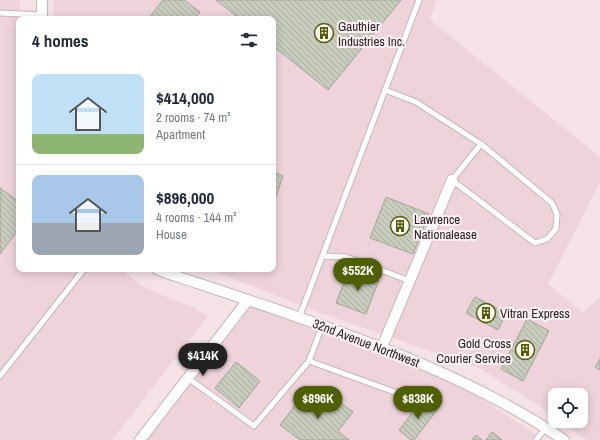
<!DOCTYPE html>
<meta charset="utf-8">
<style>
body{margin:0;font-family:"Archivo Narrow",sans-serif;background:#f2f2f3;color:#1f2937;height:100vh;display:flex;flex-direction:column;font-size:15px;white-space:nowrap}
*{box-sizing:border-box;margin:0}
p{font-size:13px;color:#747a83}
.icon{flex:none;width:22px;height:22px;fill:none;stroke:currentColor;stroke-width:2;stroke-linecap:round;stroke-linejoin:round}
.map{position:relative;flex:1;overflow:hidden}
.details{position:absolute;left:16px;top:16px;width:260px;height:256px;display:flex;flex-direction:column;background:#fff;border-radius:8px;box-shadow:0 2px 10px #0003}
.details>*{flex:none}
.fabs{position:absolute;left:548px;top:388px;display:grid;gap:8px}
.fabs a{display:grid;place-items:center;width:40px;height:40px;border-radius:8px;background:#fff;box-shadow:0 2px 10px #0003;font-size:20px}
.price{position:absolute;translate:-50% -34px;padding:0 9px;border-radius:14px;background:#4f6004;color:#fff;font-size:13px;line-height:26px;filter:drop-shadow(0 1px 2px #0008)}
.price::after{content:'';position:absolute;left:50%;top:24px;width:12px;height:9px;margin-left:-6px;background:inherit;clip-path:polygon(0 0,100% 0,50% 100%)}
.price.on{background:#222;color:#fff}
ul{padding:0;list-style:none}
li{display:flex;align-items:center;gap:12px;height:100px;padding:0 16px}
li+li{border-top:1px solid #e0e1e3}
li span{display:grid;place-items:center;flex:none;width:112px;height:80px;border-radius:8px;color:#555}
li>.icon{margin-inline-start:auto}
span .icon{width:48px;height:48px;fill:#fffc;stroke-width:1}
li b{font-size:17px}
h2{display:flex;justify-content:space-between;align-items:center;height:48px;padding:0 16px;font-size:17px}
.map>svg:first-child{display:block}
</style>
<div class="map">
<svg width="600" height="440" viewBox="0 0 600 440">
<defs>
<pattern id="building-back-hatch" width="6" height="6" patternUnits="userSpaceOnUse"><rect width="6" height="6" fill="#c7ccbd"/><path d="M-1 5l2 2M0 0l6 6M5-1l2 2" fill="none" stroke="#abafa2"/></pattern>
</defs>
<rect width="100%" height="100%" fill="#f5e2e7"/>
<g fill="#eed3da">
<path d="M0,0H20L18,87L19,96V269H121L140,285L171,299L193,307L208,316L112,440H0Z"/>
<path d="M54,0H436L430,20L600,157V182L548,284L583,313L600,297V440H586L560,421H581V395H555V417L543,408L479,368L321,313L208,269H273V19H54Z"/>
<path d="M251,307L410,364L469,391L531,431L543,440H147Z"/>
</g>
<g fill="url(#building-back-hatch)" stroke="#a1a697">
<path d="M163,0H184L200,12L194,19H148Z"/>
<path d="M216,0H401L328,90L273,46V19H240Z"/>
<path d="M273,172L283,176L273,205Z"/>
<path d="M0,188L19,202V229L0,254Z"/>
<path d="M386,197L429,214L413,254L370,238Z"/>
<path d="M349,269L379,280L366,314L336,303Z"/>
<path d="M475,297L506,313L498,330L466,313Z"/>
<path d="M527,319L549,331L523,381L501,369Z"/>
<path d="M600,359V370L595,367Z"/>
<path d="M236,362L260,381L239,408L215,388Z"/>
<path d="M325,391L353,412L338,431L349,440H300L280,425L299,400L311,410Z"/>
<path d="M423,399L437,410L414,440H411L399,430Z"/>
<path d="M492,432L502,440H486Z"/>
<path d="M476,435L482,440H472Z"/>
</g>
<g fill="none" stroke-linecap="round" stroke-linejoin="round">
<g stroke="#c8b6bb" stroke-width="7">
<g id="service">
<path d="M0,13L42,15"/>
<path d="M385,90L416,102L481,144"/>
<path d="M481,144L552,203L557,214L556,229L547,239L535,243L452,180Z"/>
<path d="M322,256L346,257L410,281"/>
<path d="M299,318L419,0"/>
<path d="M322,326L309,361L400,394"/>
<path d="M0,376L84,269"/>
<path d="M188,378L254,426L309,361"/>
<path d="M536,440L546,428"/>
</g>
</g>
<g stroke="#c8b6bb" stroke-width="12">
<g id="minor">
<path d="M42,19V0"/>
<path d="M157,269C170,275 183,278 197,283C222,291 247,300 272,308C373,343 475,379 564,440"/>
<path d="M382,347L452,180"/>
<path d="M140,440L248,300"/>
</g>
</g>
<use href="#service" stroke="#fff" stroke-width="5"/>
<use href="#minor" stroke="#fff" stroke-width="10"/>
</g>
<defs>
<g id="building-ring" transform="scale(1)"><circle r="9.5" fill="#fdf2f4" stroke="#4f6004" stroke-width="1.5"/><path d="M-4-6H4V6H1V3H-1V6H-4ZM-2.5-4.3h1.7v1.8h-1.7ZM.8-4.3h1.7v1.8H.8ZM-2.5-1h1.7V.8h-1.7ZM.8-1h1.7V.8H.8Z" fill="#4f6004"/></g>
</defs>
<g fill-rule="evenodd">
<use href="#building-ring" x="324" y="33"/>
<use href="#building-ring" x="400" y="226"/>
<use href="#building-ring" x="486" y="313"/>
<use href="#building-ring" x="525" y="350"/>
</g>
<g text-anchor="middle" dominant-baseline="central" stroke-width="4" stroke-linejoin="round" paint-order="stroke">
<g font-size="13" fill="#272122" stroke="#fdf2f4" text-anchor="start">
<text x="338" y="26">Gauthier<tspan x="338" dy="15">Industries Inc.</tspan></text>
<text x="414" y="219">Lawrence<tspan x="414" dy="15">Nationalease</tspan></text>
<text x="500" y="313">Vitran Express</text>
<text x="511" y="343" text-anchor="end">Gold Cross<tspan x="511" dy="15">Courier Service</tspan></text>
</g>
<g font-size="13" fill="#272122" stroke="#fdf2f4">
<text transform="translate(366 343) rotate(21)">32nd Avenue Northwest</text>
</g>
</g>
</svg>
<div class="fabs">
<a><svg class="icon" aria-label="locate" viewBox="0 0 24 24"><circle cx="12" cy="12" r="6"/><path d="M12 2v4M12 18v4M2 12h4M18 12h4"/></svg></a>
</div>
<b class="price" style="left:358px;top:292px">$552K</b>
<b class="price on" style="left:203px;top:377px">$414K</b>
<b class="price" style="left:318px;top:420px">$896K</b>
<b class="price" style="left:418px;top:420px">$838K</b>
<section class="details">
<h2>4 homes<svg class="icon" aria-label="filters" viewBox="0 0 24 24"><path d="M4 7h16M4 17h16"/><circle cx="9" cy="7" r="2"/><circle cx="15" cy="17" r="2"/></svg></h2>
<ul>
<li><span style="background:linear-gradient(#bfe0f5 75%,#8fb573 0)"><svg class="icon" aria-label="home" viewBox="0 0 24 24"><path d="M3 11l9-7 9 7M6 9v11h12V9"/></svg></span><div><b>$414,000</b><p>2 rooms · 74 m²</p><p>Apartment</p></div></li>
<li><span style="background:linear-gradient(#a9c7e8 60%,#9aa5b1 0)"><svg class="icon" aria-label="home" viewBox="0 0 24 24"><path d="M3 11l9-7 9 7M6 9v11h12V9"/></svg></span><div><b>$896,000</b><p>4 rooms · 144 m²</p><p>House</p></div></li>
</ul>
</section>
</div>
